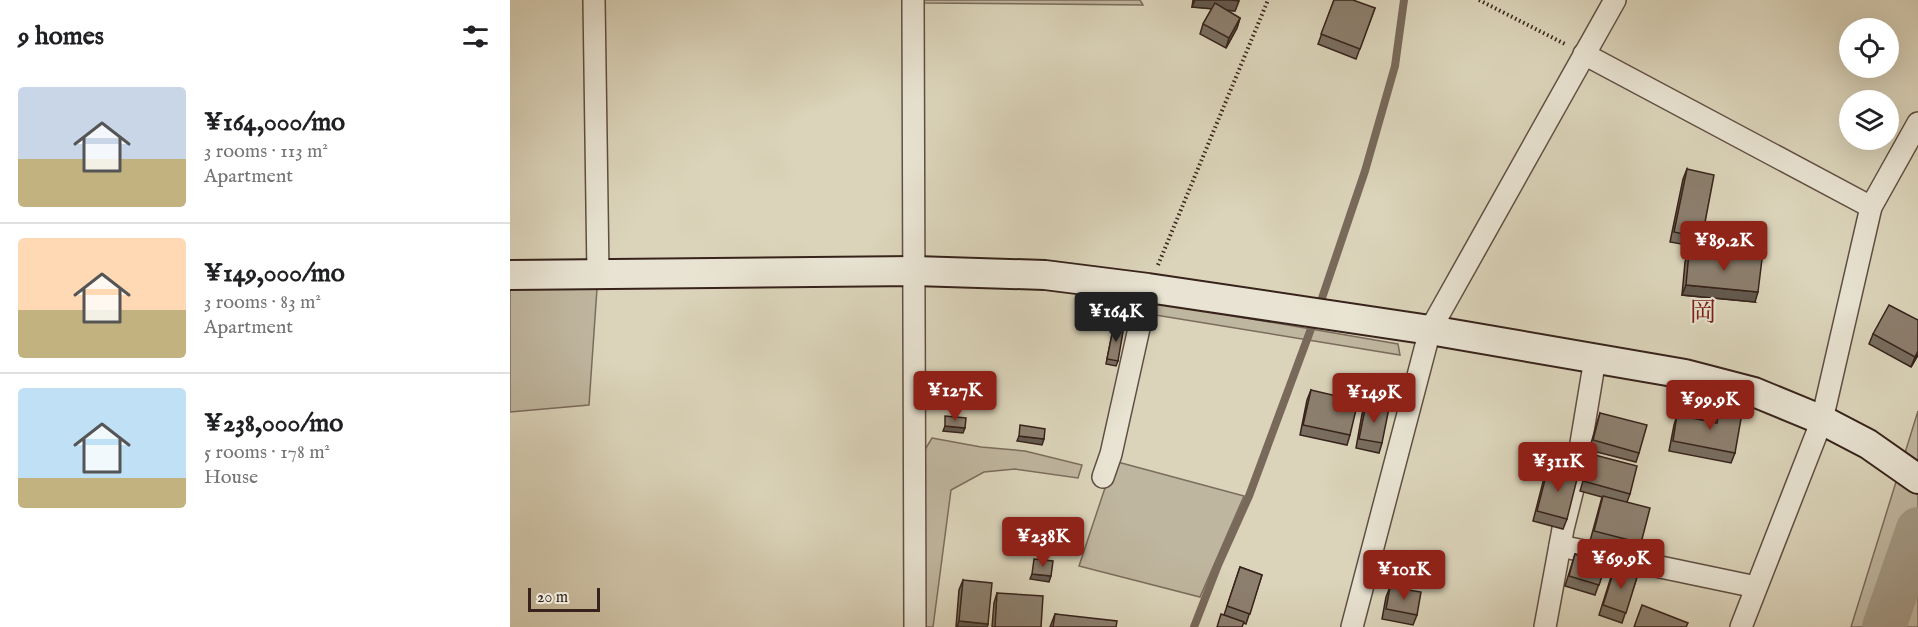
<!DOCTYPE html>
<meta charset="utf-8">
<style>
body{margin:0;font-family:"IM FELL English","Noto Serif JP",serif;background:#f2f2f2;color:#202124;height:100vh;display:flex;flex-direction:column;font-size:22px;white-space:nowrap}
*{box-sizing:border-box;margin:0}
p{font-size:20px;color:#757577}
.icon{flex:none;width:33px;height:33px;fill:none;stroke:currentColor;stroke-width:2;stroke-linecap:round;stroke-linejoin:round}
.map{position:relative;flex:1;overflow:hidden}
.panel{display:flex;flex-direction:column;background:#fff;width:510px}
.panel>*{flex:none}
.controls{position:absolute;left:1329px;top:18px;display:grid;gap:12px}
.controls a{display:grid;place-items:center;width:60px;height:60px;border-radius:50%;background:#fff;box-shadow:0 6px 24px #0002;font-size:30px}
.scale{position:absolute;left:18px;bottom:15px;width:72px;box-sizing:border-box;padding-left:6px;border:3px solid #37231b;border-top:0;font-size:16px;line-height:21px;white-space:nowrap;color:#37231b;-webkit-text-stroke:4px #e8e3d2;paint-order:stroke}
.price{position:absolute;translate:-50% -51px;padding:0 14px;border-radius:6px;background:#8f2418;color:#fff;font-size:20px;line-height:39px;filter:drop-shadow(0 2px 3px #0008)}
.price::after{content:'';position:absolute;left:50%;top:36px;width:18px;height:14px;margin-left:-9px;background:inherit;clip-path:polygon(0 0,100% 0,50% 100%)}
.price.on{background:#222;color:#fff}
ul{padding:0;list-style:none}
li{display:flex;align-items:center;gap:18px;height:150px;padding:0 18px}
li+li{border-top:2px solid #e0e0e0}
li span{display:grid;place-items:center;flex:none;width:168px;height:120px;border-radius:6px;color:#555}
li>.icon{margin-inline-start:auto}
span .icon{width:72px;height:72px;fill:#fffc;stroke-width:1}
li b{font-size:26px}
h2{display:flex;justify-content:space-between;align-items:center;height:72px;padding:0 18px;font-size:26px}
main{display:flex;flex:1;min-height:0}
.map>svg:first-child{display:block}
</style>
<main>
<section class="panel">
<h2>9 homes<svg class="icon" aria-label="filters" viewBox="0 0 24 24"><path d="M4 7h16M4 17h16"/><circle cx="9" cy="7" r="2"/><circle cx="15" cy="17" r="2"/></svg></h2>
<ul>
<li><span style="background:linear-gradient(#c9d6e8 60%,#c2b280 0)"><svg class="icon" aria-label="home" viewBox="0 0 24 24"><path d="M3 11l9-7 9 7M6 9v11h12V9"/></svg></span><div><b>¥164,000/mo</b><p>3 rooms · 113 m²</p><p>Apartment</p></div></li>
<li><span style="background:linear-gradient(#ffd9b3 60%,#c2b280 0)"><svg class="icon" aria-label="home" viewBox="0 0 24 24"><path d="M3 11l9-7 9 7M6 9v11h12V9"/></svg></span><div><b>¥149,000/mo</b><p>3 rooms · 83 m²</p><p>Apartment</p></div></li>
<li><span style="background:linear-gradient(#bfe0f5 75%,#c2b280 0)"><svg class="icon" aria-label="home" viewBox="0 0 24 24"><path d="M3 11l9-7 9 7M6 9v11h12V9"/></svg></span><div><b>¥238,000/mo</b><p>5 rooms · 178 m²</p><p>House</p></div></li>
</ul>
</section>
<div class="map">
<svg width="1408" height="627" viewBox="0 0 1408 627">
<rect width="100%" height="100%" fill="#dbd4ba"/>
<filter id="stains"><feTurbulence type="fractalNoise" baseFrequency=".00333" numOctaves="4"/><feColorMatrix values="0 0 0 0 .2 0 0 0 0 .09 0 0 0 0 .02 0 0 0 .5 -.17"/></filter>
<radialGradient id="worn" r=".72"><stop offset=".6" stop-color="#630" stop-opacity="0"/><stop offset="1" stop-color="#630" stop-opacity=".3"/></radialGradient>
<g fill="#bfb69f" stroke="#7b6c5d" stroke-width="1.5">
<path d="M413,0H630L633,5L414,3Z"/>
<path d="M88,274L79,405L0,412V283Z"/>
<path d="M643,302L888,344L890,355L633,313Z"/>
<path d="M1408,411V627H1341Z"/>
<path d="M422,438L471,447L515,451L572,465L568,478L505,469L474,472L441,490L423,627H405L414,451Z"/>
<path d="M604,461L734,496L690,597L569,566Z"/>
</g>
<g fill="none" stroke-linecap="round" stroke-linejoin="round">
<g stroke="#78695a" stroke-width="8">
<path d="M809,307L855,171L885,66L894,0"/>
<path d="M684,627L708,565L739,496L805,318"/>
</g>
<path stroke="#a39884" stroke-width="44" d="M1374,627L1408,529"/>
<g stroke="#604f43" stroke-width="24">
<g id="street">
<path d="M84,0L88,274"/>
<path d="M403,0L405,627"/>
<path d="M1074,54L1361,207"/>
<path d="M593,477L601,454L638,288"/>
<path d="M1050,546L1246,587"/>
<path d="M842,627L920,330L1105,0"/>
<path d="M1035,627L1053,529L1064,485L1085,359"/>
<path d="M1231,627L1312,420L1361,207L1408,123"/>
</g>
</g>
<g stroke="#37231b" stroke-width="32">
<path id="secondary" d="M0,275L405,271L535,275L638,288L920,330L1175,374L1244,392L1312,420L1358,444L1408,479"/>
</g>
<g stroke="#37231b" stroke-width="4" stroke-dasharray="1.5 3" stroke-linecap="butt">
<path d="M969,0L1055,44"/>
<path d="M648,265L758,0"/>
</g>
<use href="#street" stroke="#e8e3d2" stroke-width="21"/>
<use href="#secondary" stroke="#e8e3d2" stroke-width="28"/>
</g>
<g fill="#786d5f" stroke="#37231b" stroke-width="1.5">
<path d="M683,0H729L725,11L716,10L730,18L727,28L716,48L690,34L693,24L702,8L682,7Z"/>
<path d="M824,0L865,8L846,59L808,44Z"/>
<path d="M1177,169L1192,238L1188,247L1160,242L1173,179Z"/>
<path d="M1179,252L1245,302L1172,295L1175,262Z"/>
<path d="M1408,320V355L1401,367L1359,344L1363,334Z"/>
<path d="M604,324L608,361L606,366L596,364Z"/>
<path d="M801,390L840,435L837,445L790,435L797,400Z"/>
<path d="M856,404L872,443L869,453L846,448L852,414Z"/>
<path d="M1209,409L1225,453L1221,463L1159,451L1164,425L1167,415L1205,422Z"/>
<path d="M1090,413L1129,453L1126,462L1079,450Z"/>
<path d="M1081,454L1120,494L1117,502L1131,543L1127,553L1080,541L1092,497L1070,491Z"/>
<path d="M1038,468L1057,519L1053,529L1023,521L1034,478Z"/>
<path d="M1065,554L1096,564L1085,595L1055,586Z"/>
<path d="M730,567L752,575L736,624L714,615Z"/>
<path d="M1128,574L1112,623L1089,615L1101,577Z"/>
<path d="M453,580L478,624L477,627H446L449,590Z"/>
<path d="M880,587L907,615L903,625L872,619L876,597Z"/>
<path d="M487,593L531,627H482L484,603Z"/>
<path d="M545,614L606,627H540Z"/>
</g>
<g fill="#62594d" stroke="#37231b" stroke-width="1.5">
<path d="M685,0H721L729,1L725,11L682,7Z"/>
<path d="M730,18L727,28L716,48L719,38Z"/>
<path d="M1176,285L1248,292L1245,302L1172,295Z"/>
<path d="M1408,351V355L1401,367L1405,357Z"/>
<path d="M435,426L455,428L453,433L433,431Z"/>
<path d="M509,436L534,439L532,445L507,441Z"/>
<path d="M522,574L541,576L539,582L520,579Z"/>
<path d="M449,621L478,624L477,627H447Z"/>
</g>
<g fill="#8c7f6e" stroke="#37231b" stroke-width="1.5">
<path d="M824,0H843L865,8L850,49L811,34Z"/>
<path d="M705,3L730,18L719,38L693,24Z"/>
<path d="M1177,169L1204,175L1192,238L1164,232Z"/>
<path d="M1179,252L1252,259L1248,292L1176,285Z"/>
<path d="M1379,305L1408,320V351L1405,357L1363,334Z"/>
<path d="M604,324L614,326L608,361L597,359Z"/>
<path d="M801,390L848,401L840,435L793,425Z"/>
<path d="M856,404L879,408L872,443L849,439Z"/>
<path d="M1209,409L1232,413L1225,453L1163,441L1167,415L1207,423Z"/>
<path d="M1090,413L1137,425L1129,453L1083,440Z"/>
<path d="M435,416L456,418L455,428L435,426Z"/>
<path d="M510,425L535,429L534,439L509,436Z"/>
<path d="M1081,454L1127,466L1120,494L1073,481Z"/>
<path d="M1038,468L1068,475L1057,519L1027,511Z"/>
<path d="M1093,496L1140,508L1131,543L1084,531Z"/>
<path d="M1065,554L1096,564L1089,585L1059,576Z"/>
<path d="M524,559L543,561L541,576L522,574Z"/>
<path d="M730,567L752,575L740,614L717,606Z"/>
<path d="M1105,567L1128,574L1116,613L1093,605Z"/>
<path d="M453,580L482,583L478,624L449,621Z"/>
<path d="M880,587L911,592L907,615L876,609Z"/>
<path d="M487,593L533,596L531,627H485Z"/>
<path d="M1132,605L1178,623L1176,627H1124Z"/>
<path d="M545,614L607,621L606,627H543Z"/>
<path d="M711,614L734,622L732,627H707Z"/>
</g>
<g text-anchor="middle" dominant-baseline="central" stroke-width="4.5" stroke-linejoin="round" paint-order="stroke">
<g font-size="27" fill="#7a1f14" stroke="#e8e3d2">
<text x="1193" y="314">岡</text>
</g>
</g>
<rect width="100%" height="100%" filter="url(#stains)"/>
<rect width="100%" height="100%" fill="url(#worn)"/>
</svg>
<div class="controls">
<a><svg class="icon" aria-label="locate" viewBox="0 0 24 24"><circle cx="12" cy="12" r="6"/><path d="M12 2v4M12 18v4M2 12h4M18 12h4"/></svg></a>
<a><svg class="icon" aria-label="layers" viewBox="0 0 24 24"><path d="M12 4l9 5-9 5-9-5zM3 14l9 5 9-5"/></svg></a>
</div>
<div class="scale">20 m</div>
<b class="price" style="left:1214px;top:272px">¥89.2K</b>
<b class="price on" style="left:606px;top:343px">¥164K</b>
<b class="price" style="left:445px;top:422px">¥127K</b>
<b class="price" style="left:864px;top:424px">¥149K</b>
<b class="price" style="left:1200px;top:431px">¥99.9K</b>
<b class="price" style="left:1048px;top:493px">¥311K</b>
<b class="price" style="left:533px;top:568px">¥238K</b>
<b class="price" style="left:1111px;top:590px">¥69.9K</b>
<b class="price" style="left:894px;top:601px">¥101K</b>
</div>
</main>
